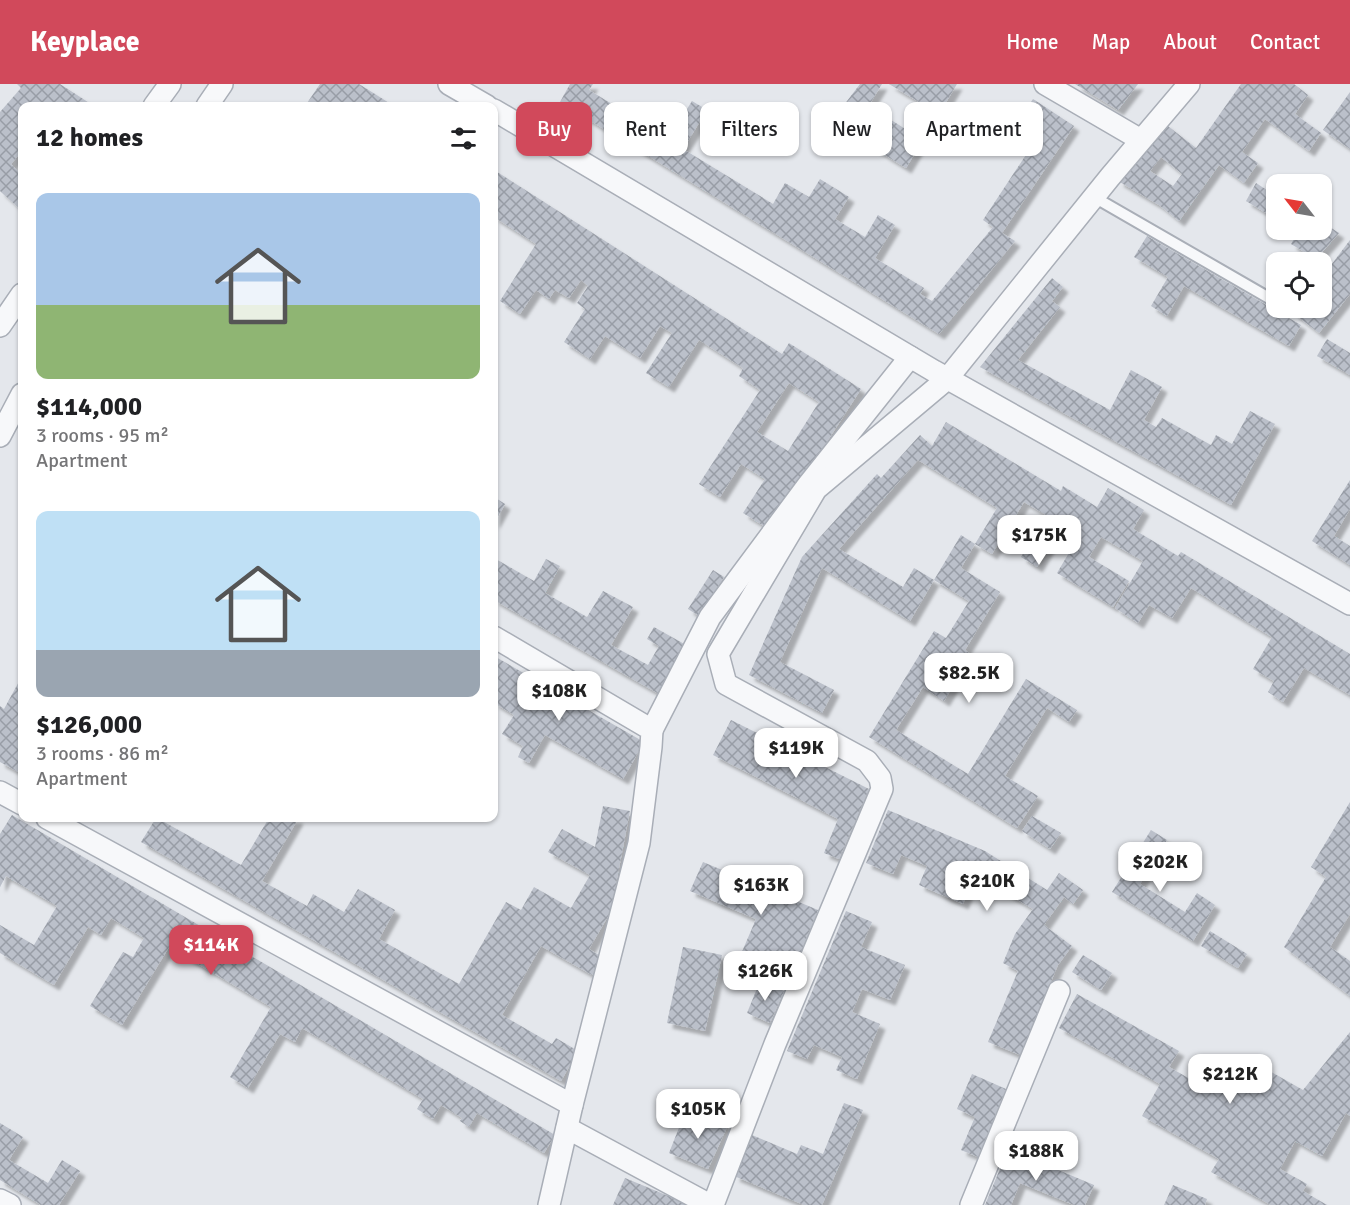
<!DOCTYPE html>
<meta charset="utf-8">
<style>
body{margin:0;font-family:Signika,sans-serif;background:#f2f2f2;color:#202124;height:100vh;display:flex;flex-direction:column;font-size:22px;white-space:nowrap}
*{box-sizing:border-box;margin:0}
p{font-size:20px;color:#757577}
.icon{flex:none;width:33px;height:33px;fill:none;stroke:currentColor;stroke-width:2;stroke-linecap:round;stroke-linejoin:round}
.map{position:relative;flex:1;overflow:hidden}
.side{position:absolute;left:18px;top:18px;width:480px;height:720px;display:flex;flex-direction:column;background:#fff;border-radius:12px;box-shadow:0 2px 4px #0004}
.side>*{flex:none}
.banner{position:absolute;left:516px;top:18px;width:570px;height:54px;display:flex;gap:12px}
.needle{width:39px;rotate:301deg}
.buttons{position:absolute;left:1266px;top:90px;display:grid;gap:12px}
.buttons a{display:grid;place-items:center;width:66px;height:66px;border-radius:12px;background:#fff;box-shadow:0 2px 4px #0004;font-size:30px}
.price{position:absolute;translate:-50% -51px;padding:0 14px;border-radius:12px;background:#fff;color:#222;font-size:20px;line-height:39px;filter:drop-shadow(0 2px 3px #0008)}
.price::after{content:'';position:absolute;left:50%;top:36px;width:18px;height:14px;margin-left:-9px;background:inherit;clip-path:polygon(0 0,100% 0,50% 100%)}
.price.current{background:#d1495b;color:#fff}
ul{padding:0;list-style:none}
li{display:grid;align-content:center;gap:12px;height:318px;padding:0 18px}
li span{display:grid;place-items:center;height:186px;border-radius:12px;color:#555}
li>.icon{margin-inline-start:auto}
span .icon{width:108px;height:108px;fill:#fffc;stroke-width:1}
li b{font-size:26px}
h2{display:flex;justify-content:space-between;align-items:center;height:72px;padding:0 18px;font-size:26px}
.chip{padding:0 21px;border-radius:12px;background:#fff;box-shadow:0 2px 4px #0004;font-size:21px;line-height:54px}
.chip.current{background:#d1495b;color:#fff}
header{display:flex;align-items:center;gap:36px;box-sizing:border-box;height:84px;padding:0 30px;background:#d1495b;color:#fff}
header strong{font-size:28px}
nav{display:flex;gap:33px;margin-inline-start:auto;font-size:21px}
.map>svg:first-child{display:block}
</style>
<header>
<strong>Keyplace</strong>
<nav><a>Home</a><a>Map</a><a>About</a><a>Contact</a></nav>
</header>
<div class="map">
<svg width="1350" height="1121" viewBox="0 0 1350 1121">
<defs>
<pattern id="building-cross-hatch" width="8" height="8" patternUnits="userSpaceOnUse" patternTransform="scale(1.5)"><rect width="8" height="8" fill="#bbc0ca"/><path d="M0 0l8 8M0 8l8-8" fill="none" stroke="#989da6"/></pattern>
<filter id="shadow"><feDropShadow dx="5.5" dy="5.5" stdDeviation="1.5" flood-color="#0004"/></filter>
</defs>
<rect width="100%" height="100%" fill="#e4e7ec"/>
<g fill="url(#building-cross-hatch)" fill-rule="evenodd" filter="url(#shadow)">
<path d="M17,0H60L94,22H22V67L11,80L22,91V127L0,107V28L21,4Z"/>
<path d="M320,0H359L394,22H305Z"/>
<path d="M570,0H593L589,6L633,33L620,55L560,18Z"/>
<path d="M860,0H882L863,31L877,40L883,31L923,56L906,84L831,38Z"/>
<path d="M889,0H957L939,30Z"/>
<path d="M1075,0H1138L1118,26Z"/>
<path d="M1241,0H1294L1308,11L1295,30L1321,49L1309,67L1265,35L1242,68L1258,79L1244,99L1219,81L1179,137L1159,121L1118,97L1164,39L1196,64ZM1161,73L1182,90L1173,102L1150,87Z"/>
<path d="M1350,8V65L1323,46Z"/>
<path d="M1033,15L1074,42L1002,149L1015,157L939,250L632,62L649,35L672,49L692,17L707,26L683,65L773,120L785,99L809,113L820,95L849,113L835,135L865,153L878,131L895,141L875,174L924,204L920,210L932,217L993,143L983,136L1039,51L1032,47L1037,40L1022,31Z"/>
<path d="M494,86L782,270L789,259L861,305L770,446L743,429L765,395L741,380L720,413L699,400L760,306L739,292L743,284L699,256L669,303L646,289L672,249L660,242L640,274L605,252L590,275L564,258L585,225L577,219L588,202L581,196L569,214L555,206L549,215L536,206L520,230L500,217L536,160L494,133ZM789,299L819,318L788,367L757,348Z"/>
<path d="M1256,99L1276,112V135L1246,117Z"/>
<path d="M1322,138L1339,149L1316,175L1291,160L1298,148L1294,146H1322Z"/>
<path d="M1147,152L1301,241L1289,262L1184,202L1167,232L1151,222L1168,193L1134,173Z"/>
<path d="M1350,156V210L1319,249L1293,229L1297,224H1322V193Z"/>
<path d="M1052,194L1063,203L1052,217L1060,223L1018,276L1110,326L1131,286L1162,303L1144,336L1156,343L1162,334L1211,361L1216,351L1232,360L1250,327L1275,340L1231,421L980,283Z"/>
<path d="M1327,255L1350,269V291L1317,272Z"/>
<path d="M946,338L1061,407L1063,402L1097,423L1108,404L1144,426L1133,445L1178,472L1181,468L1350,570V611L1304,584L1283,618L1268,608L1274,597L1253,585L1272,553L1191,504L1172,534L1149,521L1138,539L1115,524L1143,477L1101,453L1089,473L1129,497L1113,523L1057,489L1073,462L1056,452L1037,483L1021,473L1046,431L1024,418L992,470L975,460L997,424L918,376L839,465L903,503L914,484L934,496L910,537L822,484L780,578L834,606L822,629L749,591L802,473L877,390L881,394L920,351L932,362Z"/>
<path d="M1350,396V425L1334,452L1350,462V481L1312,457Z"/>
<path d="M494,413L505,420L494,440Z"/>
<path d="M961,451L975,460L961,484L1000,508L965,566L972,571L944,617L923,603L896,646L968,690L1026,595L1077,626L1069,638L1047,624L1005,692L1038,712L1017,744L869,653L934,547L946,554L969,517L934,496Z"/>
<path d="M494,474L534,497L546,475L560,482L545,509L587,533L603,507L633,523L611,561L648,581L659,562L647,555L654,543L686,561L659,610L494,516Z"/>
<path d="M713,486L724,493L699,532L688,525Z"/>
<path d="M494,572L644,658L623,695L545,651L529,679L518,673L523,662L502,650L514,631L494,619Z"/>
<path d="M22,592V653L18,661L22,664V690L0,678V622L4,625Z"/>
<path d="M731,636L869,705L839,775L824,769L838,735L713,671Z"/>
<path d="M1350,718V830L1330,863L1350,877V912L1284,863L1326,793L1311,783Z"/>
<path d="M603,722L630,727L615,805L621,810L589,865L602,873L592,891L541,862L502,931L552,960L556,954L578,967L561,997L141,758L156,734H157L241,781L269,734H296L298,735L262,797L307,822L313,810L344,828L358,805L395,826L379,855L459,900L506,818L521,826L534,803L571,824L590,791L548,768L562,745L595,763Z"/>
<path d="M888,726L985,767L1047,806L1059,789L1083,806L1073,820L1064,813L1044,841L1072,862L1058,881L1020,971L988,958L1018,887L1003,879L1015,850L1033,825L975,791L963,820L919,801L927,782L901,771L893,790L866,779Z"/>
<path d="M12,731L555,1051L544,1069L477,1029L469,1043L460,1037L462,1034L441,1021L433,1035L417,1025L423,1015L302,944L295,958L280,950L248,1004L230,993L271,923L169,863L122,941L90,922L123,868L133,873L144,854L111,834L101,851L88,843L54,901L0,869V841L34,861L57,822L6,792L0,803V750Z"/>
<path d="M1032,732L1061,749L1050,765L1022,747Z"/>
<path d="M1151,746L1167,756L1140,800L1185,828L1197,809L1215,821L1193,857L1112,808Z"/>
<path d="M703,778L818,826L791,891L741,870L756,835L690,807Z"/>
<path d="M846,827L872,838L861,863L905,881L890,916L862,905L852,928L880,940L857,995L836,986L842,973L814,961L807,975L787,967Z"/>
<path d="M1210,847L1247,870L1238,884L1201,862Z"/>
<path d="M683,863L722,871L705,947L667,939Z"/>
<path d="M1083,871L1112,889L1101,906L1072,888Z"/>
<path d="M760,897L784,907L770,939L747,929Z"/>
<path d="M1077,910L1179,967L1169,983L1213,1008L1224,988L1233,994L1245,973L1303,1006L1350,948V1032L1346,1029L1322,1072L1295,1057L1280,1085L1307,1100L1303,1107L1327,1121H1271L1211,1088L1219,1075L1142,1032L1160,1000L1059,944Z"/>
<path d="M972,990L1006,1005L978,1073L961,1066L975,1033L957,1025Z"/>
<path d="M844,1019L863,1026L822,1121H804L734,1092L752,1051L797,1070L801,1061L823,1070Z"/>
<path d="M684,1031L702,1038L704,1031L728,1041L708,1085L669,1069Z"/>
<path d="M0,1039L23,1053L9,1076L48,1099L62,1076L80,1087L59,1121H41L0,1096Z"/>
<path d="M1008,1065L1094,1101L1085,1121H1074L1020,1099L1011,1121H985Z"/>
<path d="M625,1094L690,1121H613Z"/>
<path d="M1173,1101L1207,1115L1205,1121H1164Z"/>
</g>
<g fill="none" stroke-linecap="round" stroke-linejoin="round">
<g stroke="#a9aeb7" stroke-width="14">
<path id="service" d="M1094,113L1276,218"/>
</g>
<g stroke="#a9aeb7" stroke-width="24">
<g id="minor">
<path d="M449,0L487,22"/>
<path d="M1045,0L1141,56"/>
<path d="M154,22L170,0"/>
<path d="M207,22L222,0"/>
<path d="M494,26L934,287L1350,520"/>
<path d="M0,242L22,210"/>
<path d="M0,352L22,310"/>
<path d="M494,553L652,646L651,663L639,759L572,1021L549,1121"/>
<path d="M652,646L710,533L808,401L910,273"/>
<path d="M0,708L22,720"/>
<path d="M47,734L572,1021"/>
<path d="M567,1044L710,1121"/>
<path d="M0,1116L10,1121"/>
<path d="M713,1121L775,960L882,705L880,694L867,677L726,600L718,570L816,405L947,295L1110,93L1189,0"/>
<path d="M971,1121L1059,907"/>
</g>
</g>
<use href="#service" stroke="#f7f8fa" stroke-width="10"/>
<use href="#minor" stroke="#f7f8fa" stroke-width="21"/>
</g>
</svg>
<div class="buttons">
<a><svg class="needle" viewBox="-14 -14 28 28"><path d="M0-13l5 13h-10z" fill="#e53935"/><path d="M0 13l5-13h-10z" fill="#757577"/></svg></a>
<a><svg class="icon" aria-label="locate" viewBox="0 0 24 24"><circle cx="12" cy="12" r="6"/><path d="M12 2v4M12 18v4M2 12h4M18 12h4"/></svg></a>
</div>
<b class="price" style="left:1039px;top:482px">$175K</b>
<b class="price" style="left:969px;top:620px">$82.5K</b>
<b class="price" style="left:559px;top:638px">$108K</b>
<b class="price" style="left:796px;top:695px">$119K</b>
<b class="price" style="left:1160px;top:809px">$202K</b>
<b class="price" style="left:987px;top:828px">$210K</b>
<b class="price" style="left:761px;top:832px">$163K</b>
<b class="price current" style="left:211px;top:892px">$114K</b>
<b class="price" style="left:765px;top:918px">$126K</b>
<b class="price" style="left:1230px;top:1021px">$212K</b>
<b class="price" style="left:698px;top:1056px">$105K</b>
<b class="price" style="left:1036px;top:1098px">$188K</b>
<div class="banner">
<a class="chip current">Buy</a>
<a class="chip">Rent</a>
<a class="chip">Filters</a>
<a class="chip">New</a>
<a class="chip">Apartment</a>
</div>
<section class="side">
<h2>12 homes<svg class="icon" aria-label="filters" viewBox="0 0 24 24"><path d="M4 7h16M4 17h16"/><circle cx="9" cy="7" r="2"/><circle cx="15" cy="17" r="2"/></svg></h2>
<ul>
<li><span style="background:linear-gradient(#a9c7e8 60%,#8fb573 0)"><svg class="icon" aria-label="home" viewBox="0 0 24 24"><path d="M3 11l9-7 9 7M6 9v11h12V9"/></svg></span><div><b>$114,000</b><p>3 rooms · 95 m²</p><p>Apartment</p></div></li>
<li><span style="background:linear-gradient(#bfe0f5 75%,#9aa5b1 0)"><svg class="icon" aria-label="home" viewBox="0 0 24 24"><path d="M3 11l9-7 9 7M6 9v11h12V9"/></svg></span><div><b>$126,000</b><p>3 rooms · 86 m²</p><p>Apartment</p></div></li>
</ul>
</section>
</div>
